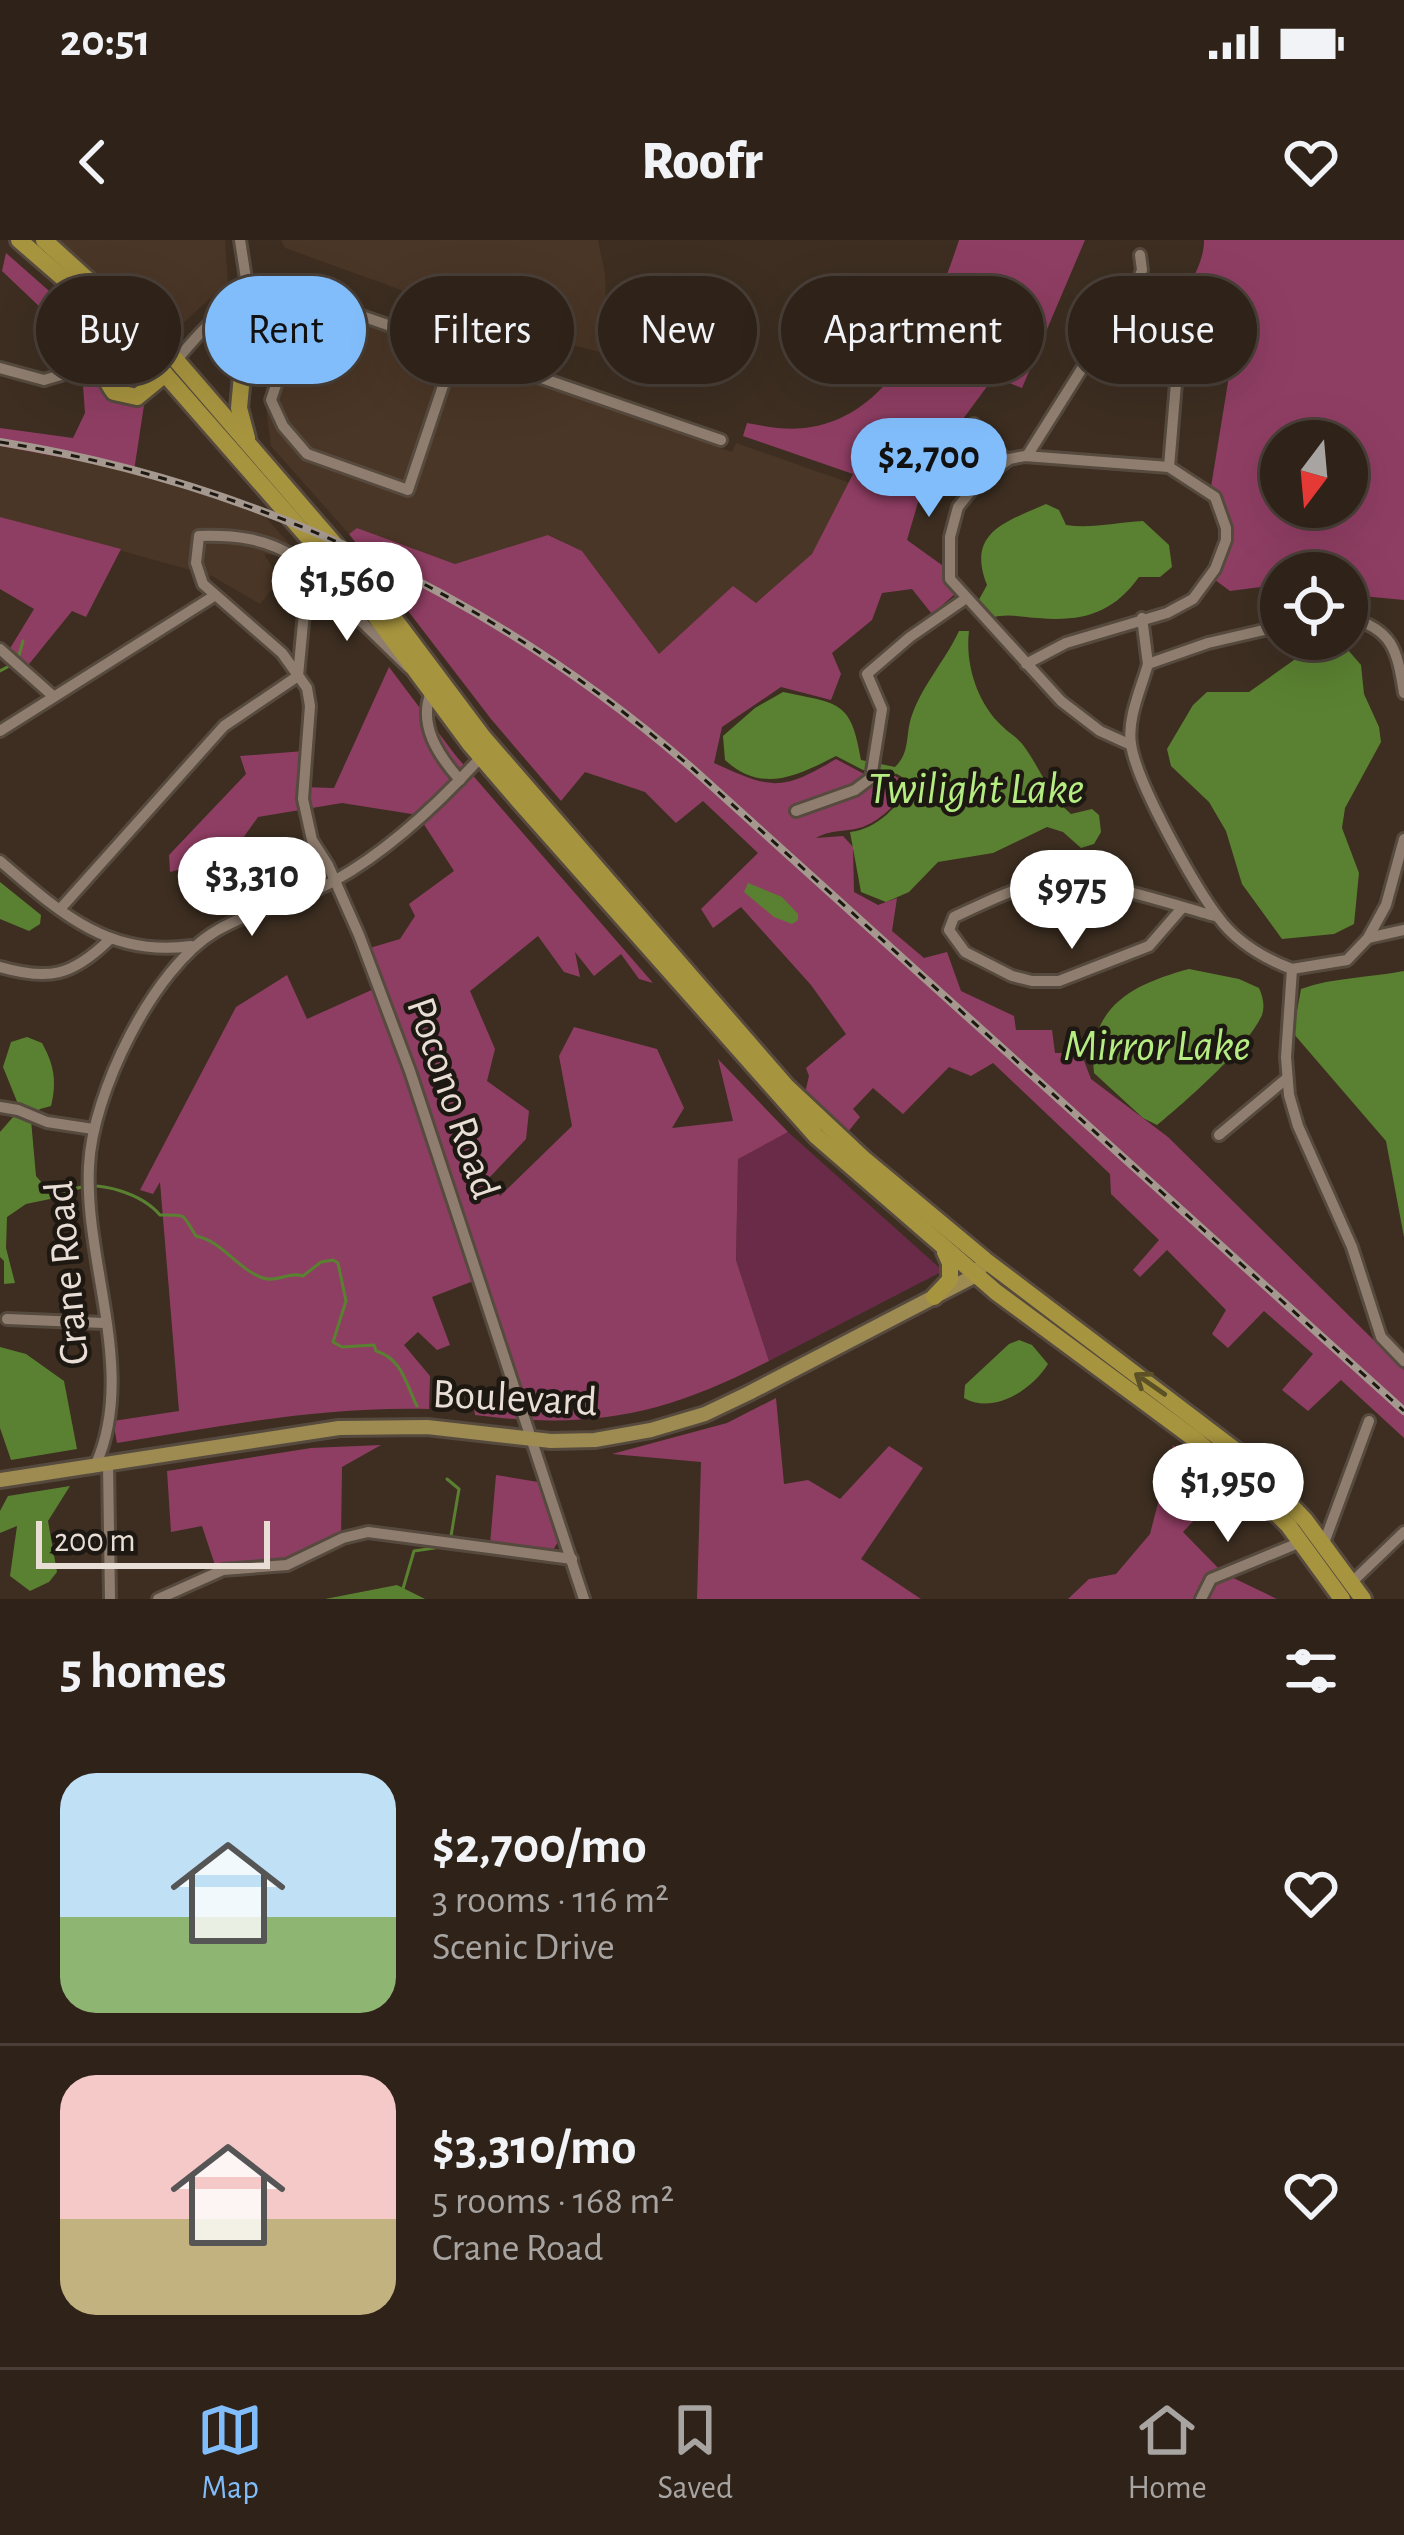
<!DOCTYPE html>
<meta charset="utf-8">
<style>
body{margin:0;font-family:"Alegreya Sans",sans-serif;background:#362a22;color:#f1f3f6;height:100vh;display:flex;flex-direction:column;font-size:45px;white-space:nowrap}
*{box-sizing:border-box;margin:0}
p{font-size:39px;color:#a7a4a2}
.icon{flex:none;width:66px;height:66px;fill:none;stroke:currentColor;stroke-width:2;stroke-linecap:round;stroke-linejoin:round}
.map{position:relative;height:1359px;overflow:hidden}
.side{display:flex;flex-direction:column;background:#2e2219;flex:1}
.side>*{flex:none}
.hud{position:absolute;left:36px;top:36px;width:1332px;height:108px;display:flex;gap:24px}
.needle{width:78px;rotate:196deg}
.buttons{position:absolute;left:1260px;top:180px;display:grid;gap:24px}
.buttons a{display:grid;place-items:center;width:108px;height:108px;border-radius:50%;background:#2e2219;box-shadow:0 12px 48px #0002,0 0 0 3px #493f38;font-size:60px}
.scale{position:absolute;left:36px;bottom:30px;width:234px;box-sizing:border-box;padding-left:12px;border:6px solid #e8ded6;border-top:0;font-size:33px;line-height:42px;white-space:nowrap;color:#e8ded6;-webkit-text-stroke:9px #1e1812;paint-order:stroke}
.price{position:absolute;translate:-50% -102px;padding:0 27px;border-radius:42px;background:#fff;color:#222;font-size:39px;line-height:78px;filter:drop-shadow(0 3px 6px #0008)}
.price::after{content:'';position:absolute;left:50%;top:72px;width:36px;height:27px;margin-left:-18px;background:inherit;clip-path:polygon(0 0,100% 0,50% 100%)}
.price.selected{background:#81bdfa;color:#111}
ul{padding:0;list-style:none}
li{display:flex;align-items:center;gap:36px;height:300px;padding:0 60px}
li+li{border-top:3px solid #493f38}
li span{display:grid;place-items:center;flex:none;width:336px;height:240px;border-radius:36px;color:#555}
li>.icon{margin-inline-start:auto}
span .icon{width:144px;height:144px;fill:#fffc;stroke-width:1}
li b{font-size:51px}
h2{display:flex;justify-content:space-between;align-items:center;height:144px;padding:0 60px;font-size:51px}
.pill{padding:0 42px;border-radius:54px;background:#2e2219;box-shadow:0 12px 48px #0002,0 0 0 3px #493f38;font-size:42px;line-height:108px}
.pill.selected{background:#81bdfa;color:#111}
.status{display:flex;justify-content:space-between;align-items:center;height:84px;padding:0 60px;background:#2e2219;direction:ltr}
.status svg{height:33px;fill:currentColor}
header{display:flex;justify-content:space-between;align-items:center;height:156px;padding:0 60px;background:#2e2219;font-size:54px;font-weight:800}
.dock{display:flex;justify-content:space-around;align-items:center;height:168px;border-top:3px solid #493f38;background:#2e2219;font-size:33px;color:#a7a4a2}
.dock a{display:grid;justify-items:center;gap:6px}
.dock .selected{color:#81bdfa}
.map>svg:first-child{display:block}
</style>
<div class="status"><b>20:51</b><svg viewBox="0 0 49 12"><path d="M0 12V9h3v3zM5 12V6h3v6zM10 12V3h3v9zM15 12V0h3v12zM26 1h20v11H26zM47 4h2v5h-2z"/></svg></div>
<header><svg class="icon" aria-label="back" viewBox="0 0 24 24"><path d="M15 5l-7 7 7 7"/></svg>Roofr<svg class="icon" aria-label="heart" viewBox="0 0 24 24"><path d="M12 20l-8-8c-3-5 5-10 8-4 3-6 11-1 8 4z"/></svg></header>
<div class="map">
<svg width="1404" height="1359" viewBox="0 0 1404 1359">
<rect width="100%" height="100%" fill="#3d2e21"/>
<g fill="#4a3626">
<path d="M57,0H225L228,42L167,98Z"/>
<path d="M281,0H598L605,34L607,114L506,88L285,8Z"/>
<path d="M305,64L732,212L736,203L850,243L813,314L756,363L733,347L659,414L582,311L549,295L455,324L357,288L349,294L271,206L265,162L285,94Z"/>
<path d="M0,206L134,231L260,271L302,318L264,314L280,339L260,364L212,336L0,277Z"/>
</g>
<path fill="#6a2b49" d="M788,892L943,1031L769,1121L736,1020L738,918Z"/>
<g fill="#8f3e63" fill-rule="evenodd">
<path d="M959,0H1085L1022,148L994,137L929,225L907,300L946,328L955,354L932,374L912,349L882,353L872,380L832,413L841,434L831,460L781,447L722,487L714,523C771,549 781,552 836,519L864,534L895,536L909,545C900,561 882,579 865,586C849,593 833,588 816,598L843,596L853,607L854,652L878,665L897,658L892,691L924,718L947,712L961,751L1014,776L1016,790H1052L1055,813H1081L1091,839L1168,897L1404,1130V1198L1341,1140L1308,1171L1282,1150L1313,1114L1264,1071L1228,1108L1212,1094L1226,1070L1167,1010L1140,1037L1133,1030L1159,1000L1111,954L1110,934L993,823L971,836L949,827L903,874L873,848L853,869L860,877L847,893L805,853L809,836L806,828L846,794L811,745L741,667L713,688L701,669L758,613L703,561L676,583L645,552L585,532L561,561L491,479L349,294L357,288L455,324L548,295L582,311L659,414L733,346L756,363L812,314L853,234L743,196L747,183C769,187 789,191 811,187C895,174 936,70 959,0Z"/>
<path d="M1204,0H1404V360L1362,356L1347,362V333H1281V367L1276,345L1230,351L1211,337L1226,285L1210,253L1229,136L1175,127L1173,147L1130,141L1125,129C1149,97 1205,41 1204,0ZM1281,201H1347V267H1281Z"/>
<path d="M6,13L114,108L151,149L146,152L134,231L0,206V188L73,198L85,173L80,105L2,31Z"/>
<path d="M0,277L121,309L86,377L72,371L25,429L6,415L34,369L0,349Z"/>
<path d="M389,427L456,516L653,743L639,739L621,714L594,736L575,712L580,737L564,732L538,696L470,751L495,809L487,841L529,871L526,899L489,938L500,956L572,886L559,816L574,787L657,809L684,868L672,888L733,881L718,819L788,892L738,919L736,1020L769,1121C664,1175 593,1190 475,1175L473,1160L513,1148L476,1040L432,1057L450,1105L437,1110L418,1092L404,1105L430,1136L429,1169C324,1166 220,1186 117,1203L113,1181L179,1171L160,942L153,954L140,950L236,767L287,735L307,779L376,748L363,710L400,699L415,676L409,664L454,631L418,575L342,563L258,577L231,615L170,632L169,615L246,534L240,516L304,511L301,547L334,548Z"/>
<path d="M776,1158L784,1244L808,1240L840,1259L889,1206L923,1228L861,1319L921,1359H697L701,1222L612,1214L727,1183Z"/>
<path d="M381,1205L342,1227L341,1301L278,1326L217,1331L202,1286L171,1292L167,1231L311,1208Z"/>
<path d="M1173,1205L1224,1248L1183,1292L1223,1333L1277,1359H1068L1089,1339L1116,1334L1150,1294Z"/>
<path d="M496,1235L538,1242L558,1302L553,1310L490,1304Z"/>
</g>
<g fill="#5a8131">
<path d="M1046,264L1059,270L1066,285C1092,289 1117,282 1143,281L1169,305L1172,327L1160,337H1139C1113,373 1083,382 1038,378C1020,377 1008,373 990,378L976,365L987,345C966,292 1006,282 1046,264Z"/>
<path d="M959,391H969C965,424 977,463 1002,486C1009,493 1017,497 1023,505C1041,529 1048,554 1071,574L1092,569L1099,575L1101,592L1094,604L1081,608L1063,592L1047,587L993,613L938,622L909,652L886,662L861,652L850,592C878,589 899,565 912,543L897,534L863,530L836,516C797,536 762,554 725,520L723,496L755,468L783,452C838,464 851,459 861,520L895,527C911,512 905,494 912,475C923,444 945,421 959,391Z"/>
<path d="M1323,407L1348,410L1361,425L1364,454L1379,487L1381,502L1345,568L1342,588L1359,633L1354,684L1334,694L1282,699L1242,644L1226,591L1209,562L1171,526L1167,509L1193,465L1207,452H1249L1294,420Z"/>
<path d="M0,642L41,675L40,684L29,691L0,679Z"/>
<path d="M748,643L782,657L798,674V680L792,684L774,677L744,652Z"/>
<path d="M1189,729L1239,739L1259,748C1263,757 1265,766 1262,775C1248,807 1185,862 1157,885L1143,878L1094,833C1087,767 1133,744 1189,729Z"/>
<path d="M1404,731V997L1386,901L1293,793L1301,749C1334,737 1369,738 1404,731Z"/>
<path d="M27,797L42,803C54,825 57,841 51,866L40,869L31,880L36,936L55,958L26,964L7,977L6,1008L15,1043L4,1044V1021L0,1017V892L20,869L3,827L11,802Z"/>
<path d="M1019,1100L1032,1105L1048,1124C1032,1150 993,1175 964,1158L965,1145L1009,1104Z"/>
<path d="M0,1107L26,1114L64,1141L77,1209L11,1220L0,1188Z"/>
<path d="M70,1246L48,1281L57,1332L49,1342L30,1351L10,1336L17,1286L0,1293V1271L8,1256Z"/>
<path d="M397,1345L425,1359H325Z"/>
</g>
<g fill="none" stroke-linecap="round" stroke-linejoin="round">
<g stroke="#5a8131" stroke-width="3">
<path d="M18,419L23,401"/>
<path d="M0,431L11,425"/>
<path d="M55,958C62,956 67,952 74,949C100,940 142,954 160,975C190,975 181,974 196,996C222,1001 237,1029 263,1038C277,1043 289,1031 303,1036L321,1022L333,1020L338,1023L346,1061L333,1102L342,1107L374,1105L376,1111C403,1119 406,1145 417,1166"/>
<path d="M447,1239L459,1249L451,1296"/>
<path d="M400,1359L414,1311L441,1307"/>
</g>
<g stroke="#564a3e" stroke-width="16">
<g id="minor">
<path d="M240,0L249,58"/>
<path d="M348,69L335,96L294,91L271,160L283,186L307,214L408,250L456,107"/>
<path d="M175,122C214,76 234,52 298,54L721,200"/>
<path d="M0,128L44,140L61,135"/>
<path d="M974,184L1007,221"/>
<path d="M1027,216L1139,38L1142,30L1140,15"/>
<path d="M1169,227L1176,143"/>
<path d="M1347,377C1394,389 1397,411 1404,453"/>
<path d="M1142,378L1148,424"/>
<path d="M1281,386L1208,403L1148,424C1141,449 1127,478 1131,504C1136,542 1194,645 1218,677C1237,703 1263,718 1292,729"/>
<path d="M0,409L53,456"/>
<path d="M1026,424L1066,403L1167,373L1193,359L1215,329L1226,300V288L1215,257L1169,227L1025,216L1009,219L974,247L958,267L950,297V339L1061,461L1100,491L1131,505"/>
<path d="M409,428L296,318C267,298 234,295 199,296L196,323L203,344L282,413L307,448L310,466L303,559L312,600L328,625L359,695L410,831L584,1359"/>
<path d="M431,452C418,485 438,515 460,540"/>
<path d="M0,491L214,356"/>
<path d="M796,571L855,550L871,538L882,469L867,434L910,397L965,359"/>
<path d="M0,621C59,672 109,718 191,706"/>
<path d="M61,668L224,486L298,436L308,330"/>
<path d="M1182,668L1149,706L1059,741H1032L1012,736L965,712L949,690L954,677C982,664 1012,649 1042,642C1082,633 1176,666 1218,677"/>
<path d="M1369,696L1386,665L1404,599"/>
<path d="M0,727C49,741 72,736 109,700"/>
<path d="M1292,729L1286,817L1289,855L1298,886L1352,1007L1381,1097L1404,1121"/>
<path d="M1292,729L1347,720L1368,698L1404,690"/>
<path d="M0,867L18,870L47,882L93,889"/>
<path d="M1219,895L1286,839"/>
<path d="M7,1079L104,1083"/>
<path d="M108,1222L110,1359"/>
<path d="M96,1224C137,1132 84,1023 89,926C92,854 153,728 216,691C253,669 297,662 334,641C388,611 440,562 481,517"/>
<path d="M1324,1303L1369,1181"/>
<path d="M1350,1344L1404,1292"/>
<path d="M158,1359L223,1330L287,1325L343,1298L368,1292L572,1319"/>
<path d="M1201,1359L1211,1339L1301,1302"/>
</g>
</g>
<g stroke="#564a3e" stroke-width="20">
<path id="major" d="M0,1240L339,1188L427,1187L551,1201L595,1200L651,1190L705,1174L749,1153L976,1035L981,1027"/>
</g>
<g stroke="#564a3e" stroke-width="22">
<g id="highway">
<path d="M19,0L124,91L165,134L368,366L470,504L519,561L816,896L996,1052L1196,1200L1240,1238L1288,1285L1342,1359"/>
<path d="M44,0L176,120L363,337L483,497L786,846L865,920L985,1020L1247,1219L1305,1280L1363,1359"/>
<path d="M89,64C104,92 95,128 114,152L137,157L165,134"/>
<path d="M217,76L237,87L246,96"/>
<path d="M247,198L239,168L249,58"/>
<path d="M934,1057L950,1040V1023L945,1012"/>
</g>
</g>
<use href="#minor" stroke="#8f7e6f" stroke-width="10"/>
<use href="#major" stroke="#9d8b52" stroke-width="14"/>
<use href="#highway" stroke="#a7943f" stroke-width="16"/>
<g stroke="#a5998f" stroke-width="8">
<path id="rail" d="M0,202C258,243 496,358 693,529L1404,1171"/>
</g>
<use href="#rail" stroke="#1e1812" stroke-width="3" stroke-dasharray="9" stroke-linecap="butt"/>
</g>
<defs><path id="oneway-shaft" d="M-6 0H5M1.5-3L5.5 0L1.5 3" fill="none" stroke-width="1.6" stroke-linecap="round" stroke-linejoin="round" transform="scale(3)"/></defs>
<use stroke="#5c5026" href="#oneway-shaft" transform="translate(1150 1144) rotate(-145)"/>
<g text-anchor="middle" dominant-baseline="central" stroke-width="9" stroke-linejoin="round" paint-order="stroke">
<g font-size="42" fill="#e8ded6" stroke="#1e1812">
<text transform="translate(453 858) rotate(71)">Pocono Road</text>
<text transform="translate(67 1033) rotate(-95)">Crane Road</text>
<text transform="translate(515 1158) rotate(3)">Boulevard</text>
</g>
<g font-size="45" font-style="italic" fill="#b6ed82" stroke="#1e1812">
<text x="976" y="549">Twilight Lake</text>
<text x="1157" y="806">Mirror Lake</text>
</g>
</g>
</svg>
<div class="buttons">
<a><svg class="needle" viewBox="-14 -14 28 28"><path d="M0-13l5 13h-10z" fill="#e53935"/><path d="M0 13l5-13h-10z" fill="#a7a4a2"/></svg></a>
<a><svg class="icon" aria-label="locate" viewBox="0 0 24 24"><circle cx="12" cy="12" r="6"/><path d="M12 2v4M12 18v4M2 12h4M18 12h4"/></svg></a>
</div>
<div class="scale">200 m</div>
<b class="price selected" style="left:929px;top:280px">$2,700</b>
<b class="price" style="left:347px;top:404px">$1,560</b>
<b class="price" style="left:252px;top:699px">$3,310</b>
<b class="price" style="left:1072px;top:712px">$975</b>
<b class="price" style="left:1228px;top:1305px">$1,950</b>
<div class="hud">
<a class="pill">Buy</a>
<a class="pill selected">Rent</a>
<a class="pill">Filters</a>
<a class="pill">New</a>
<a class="pill">Apartment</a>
<a class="pill">House</a>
</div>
</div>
<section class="side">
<h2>5 homes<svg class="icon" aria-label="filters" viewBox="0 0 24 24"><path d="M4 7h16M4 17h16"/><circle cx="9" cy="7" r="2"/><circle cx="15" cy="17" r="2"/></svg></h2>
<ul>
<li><span style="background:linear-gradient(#bfe0f5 60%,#8fb573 0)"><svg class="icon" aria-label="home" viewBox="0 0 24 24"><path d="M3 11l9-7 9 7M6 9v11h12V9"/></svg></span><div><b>$2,700/mo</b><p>3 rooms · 116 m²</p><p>Scenic Drive</p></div><svg class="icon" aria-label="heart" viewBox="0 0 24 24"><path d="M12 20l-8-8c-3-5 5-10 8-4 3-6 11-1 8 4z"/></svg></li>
<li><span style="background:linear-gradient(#f6c9c9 60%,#c2b280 0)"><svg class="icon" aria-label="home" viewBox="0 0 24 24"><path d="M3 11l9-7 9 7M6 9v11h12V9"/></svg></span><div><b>$3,310/mo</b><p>5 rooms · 168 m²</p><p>Crane Road</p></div><svg class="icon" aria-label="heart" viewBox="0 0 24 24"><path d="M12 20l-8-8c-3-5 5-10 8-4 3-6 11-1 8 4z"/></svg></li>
</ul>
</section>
<nav class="dock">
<a class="selected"><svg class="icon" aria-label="map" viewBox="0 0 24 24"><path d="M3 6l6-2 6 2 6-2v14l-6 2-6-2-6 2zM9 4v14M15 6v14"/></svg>Map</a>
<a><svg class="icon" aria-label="saved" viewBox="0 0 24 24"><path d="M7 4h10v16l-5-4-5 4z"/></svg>Saved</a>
<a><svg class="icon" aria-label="home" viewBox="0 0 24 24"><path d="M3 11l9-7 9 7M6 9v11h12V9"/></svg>Home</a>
</nav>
